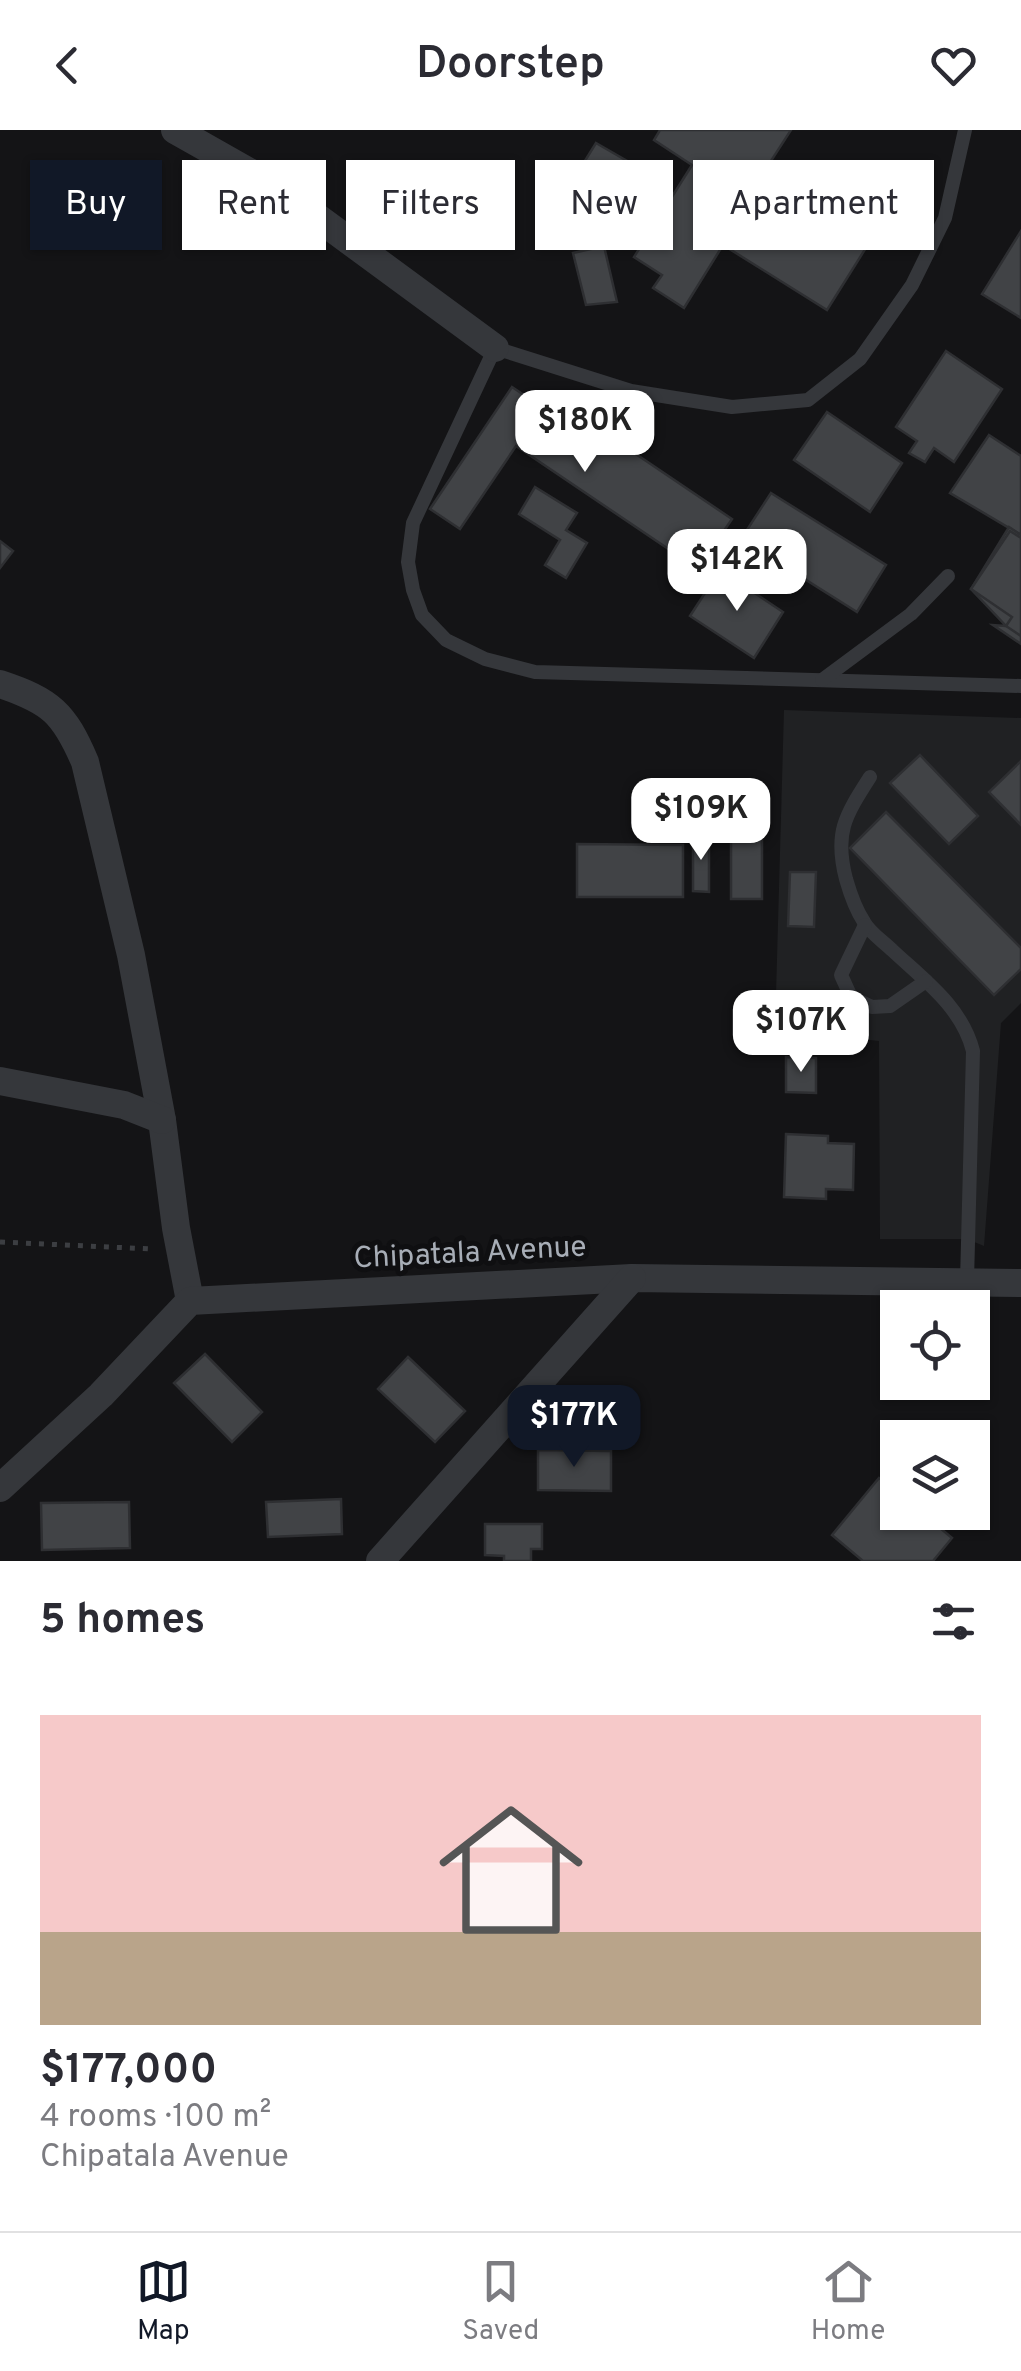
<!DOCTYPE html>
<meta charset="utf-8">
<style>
body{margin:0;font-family:Overpass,sans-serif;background:#f2f2f3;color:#2b2b33;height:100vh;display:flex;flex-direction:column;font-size:38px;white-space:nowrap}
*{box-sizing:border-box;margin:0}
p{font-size:32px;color:#7c7c81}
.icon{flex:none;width:55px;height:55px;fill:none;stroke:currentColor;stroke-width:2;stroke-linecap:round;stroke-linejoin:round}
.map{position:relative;height:1431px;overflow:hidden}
.panel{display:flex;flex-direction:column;background:#fff;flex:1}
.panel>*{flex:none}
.top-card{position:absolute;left:30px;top:30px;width:962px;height:90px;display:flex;gap:20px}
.fabs{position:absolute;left:880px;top:1160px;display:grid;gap:20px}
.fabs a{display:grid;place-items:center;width:110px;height:110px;border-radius:0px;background:#fff;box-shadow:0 2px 8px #0004;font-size:50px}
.price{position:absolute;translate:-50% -85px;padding:0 22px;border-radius:20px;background:#fff;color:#222;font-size:32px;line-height:65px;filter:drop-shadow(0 2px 5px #0008)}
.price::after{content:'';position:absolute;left:50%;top:60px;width:30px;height:22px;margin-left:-15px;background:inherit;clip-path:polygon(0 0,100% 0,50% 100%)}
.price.active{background:#111827;color:#fff}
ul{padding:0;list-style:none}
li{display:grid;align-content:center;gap:20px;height:530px;padding:0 40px}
li span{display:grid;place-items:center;height:310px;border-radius:0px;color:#555}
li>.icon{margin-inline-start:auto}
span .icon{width:180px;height:180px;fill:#fffc;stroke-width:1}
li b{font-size:42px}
h2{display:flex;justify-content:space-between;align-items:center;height:120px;padding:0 40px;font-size:42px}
.tag{padding:0 35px;border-radius:0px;background:#fff;box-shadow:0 2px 8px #0004;font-size:35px;line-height:90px}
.tag.active{background:#111827;color:#fff}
header{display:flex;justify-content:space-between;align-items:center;height:130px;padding:0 40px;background:#fff;font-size:45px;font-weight:600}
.tabs{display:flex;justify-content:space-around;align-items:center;height:140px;border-top:2px solid #e1e1e2;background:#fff;font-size:28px;color:#7c7c81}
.tabs a{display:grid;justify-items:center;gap:5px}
.tabs .active{color:#111827}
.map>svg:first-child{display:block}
</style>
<header><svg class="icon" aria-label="back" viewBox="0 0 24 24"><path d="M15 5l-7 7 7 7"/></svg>Doorstep<svg class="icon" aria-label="heart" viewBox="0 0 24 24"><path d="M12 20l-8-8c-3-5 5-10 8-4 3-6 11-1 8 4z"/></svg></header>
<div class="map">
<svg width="1021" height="1431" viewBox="0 0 1021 1431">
<rect width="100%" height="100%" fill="#141416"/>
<path fill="#202123" d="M784,580L1021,588V873L1001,893L984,1116L967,1109H880L879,911L775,900Z"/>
<g fill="#414346" stroke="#2e2f32" stroke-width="2.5">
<path d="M660,0H791L767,37L874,105L827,180L723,115L684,178L653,158L662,145L634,127L692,35L654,10Z"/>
<path d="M596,13L641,39L609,91L565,63Z"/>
<path d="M1021,101V188L982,164Z"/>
<path d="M604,116L617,172L586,175L573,123Z"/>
<path d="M946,221L1002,259L954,332L934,318L925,332L909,323L917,311L896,297Z"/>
<path d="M512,257L542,277L550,266L732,389L698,439L516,316L460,399L430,379Z"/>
<path d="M827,282L902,333L870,382L794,330Z"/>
<path d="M989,305L1021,326V405L950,363Z"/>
<path d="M535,357L577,383L566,400L587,413L566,448L545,435L560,410L519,384Z"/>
<path d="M771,363L886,435L857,482L741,409Z"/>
<path d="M1009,397L1021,405V514L993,495L1006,496L971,459Z"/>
<path d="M1010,401L1021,408V506L1006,496L1012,487L971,459Z"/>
<path d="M0,411L13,421L0,438Z"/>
<path d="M720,440L783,482L754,528L690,486Z"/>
<path d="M920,625L978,686L949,714L890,653Z"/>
<path d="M1021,631V695L989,662Z"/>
<path d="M886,682L1021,818V839L994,865L850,718Z"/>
<path d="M693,705H709V762L693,761Z"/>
<path d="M731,708L762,709V769H731Z"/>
<path d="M577,714L683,715V767H577Z"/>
<path d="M790,742H816L814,797L788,796Z"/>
<path d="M786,927L816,928V963L786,962Z"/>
<path d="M786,1004L828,1006V1013L854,1014L853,1060L826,1059V1069L784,1067Z"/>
<path d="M205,1224L262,1282L232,1312L174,1253Z"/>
<path d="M408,1227L465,1281L435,1312L378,1259Z"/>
<path d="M538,1320L611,1321V1361L538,1360Z"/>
<path d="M879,1348L898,1363V1382H921L952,1408L933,1431H863L832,1405Z"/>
<path d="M341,1369L342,1404L268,1407L266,1372Z"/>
<path d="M129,1372L130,1418L42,1420L41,1373Z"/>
<path d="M485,1394H542V1419H531V1431H504V1426L485,1425Z"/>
</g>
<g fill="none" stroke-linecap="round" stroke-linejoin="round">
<path stroke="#3c3e42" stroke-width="5" stroke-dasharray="5 8" stroke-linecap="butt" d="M0,1112L152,1119"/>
<g stroke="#35373b" stroke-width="14">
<path d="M965,0L945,88L912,155L860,229L808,270L732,277L631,261L495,218L413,393L408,432L413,460L422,485L446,510L485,529L535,542L1021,556"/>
<path d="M822,550L911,484L948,446"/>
<path d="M870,647C845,686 834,703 846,749C850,763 856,780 864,792C870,803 883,811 892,820C924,850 962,877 973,921L967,1151"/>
<path d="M865,795L841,845L851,867L872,877L890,876L926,851"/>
</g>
<g stroke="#35373b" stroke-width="28">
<path d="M175,0L276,57L495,218"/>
<path d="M0,554C51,571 64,583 85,632L131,825L162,990L176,1098L190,1171"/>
<path d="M0,951L124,975L162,990"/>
<path d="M0,1358L101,1265L190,1171L632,1148L1021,1153"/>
<path d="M380,1431L632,1148"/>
</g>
</g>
<g text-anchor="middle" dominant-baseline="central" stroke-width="10" stroke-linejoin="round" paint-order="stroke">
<g font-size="30" fill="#a7adb6" stroke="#0f0f11">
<text transform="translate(470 1124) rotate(-3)">Chipatala Avenue</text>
</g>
</g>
</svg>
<div class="fabs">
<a><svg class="icon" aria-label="locate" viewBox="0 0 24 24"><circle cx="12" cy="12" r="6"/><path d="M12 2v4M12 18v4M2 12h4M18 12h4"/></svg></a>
<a><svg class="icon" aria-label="layers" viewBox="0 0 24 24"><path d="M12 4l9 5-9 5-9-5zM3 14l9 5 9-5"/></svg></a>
</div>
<b class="price" style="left:585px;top:345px">$180K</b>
<b class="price" style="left:737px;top:484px">$142K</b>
<b class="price" style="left:701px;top:733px">$109K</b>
<b class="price" style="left:801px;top:945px">$107K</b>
<b class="price active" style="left:574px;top:1340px">$177K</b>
<div class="top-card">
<a class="tag active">Buy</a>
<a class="tag">Rent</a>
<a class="tag">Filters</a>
<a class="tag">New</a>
<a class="tag">Apartment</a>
</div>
</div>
<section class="panel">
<h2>5 homes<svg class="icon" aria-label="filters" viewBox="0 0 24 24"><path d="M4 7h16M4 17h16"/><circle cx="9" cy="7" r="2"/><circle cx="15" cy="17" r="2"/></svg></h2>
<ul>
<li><span style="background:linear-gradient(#f6c9c9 70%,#b9a48a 0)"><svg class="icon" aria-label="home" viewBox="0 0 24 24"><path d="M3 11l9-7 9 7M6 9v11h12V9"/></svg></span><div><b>$177,000</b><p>4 rooms · 100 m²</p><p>Chipatala Avenue</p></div></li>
</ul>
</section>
<nav class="tabs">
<a class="active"><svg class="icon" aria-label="map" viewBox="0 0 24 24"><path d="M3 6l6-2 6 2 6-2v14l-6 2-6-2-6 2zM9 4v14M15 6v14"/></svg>Map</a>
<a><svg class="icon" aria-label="saved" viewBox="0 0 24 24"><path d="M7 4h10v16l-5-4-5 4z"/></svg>Saved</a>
<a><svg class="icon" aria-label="home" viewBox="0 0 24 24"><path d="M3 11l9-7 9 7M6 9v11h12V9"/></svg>Home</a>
</nav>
